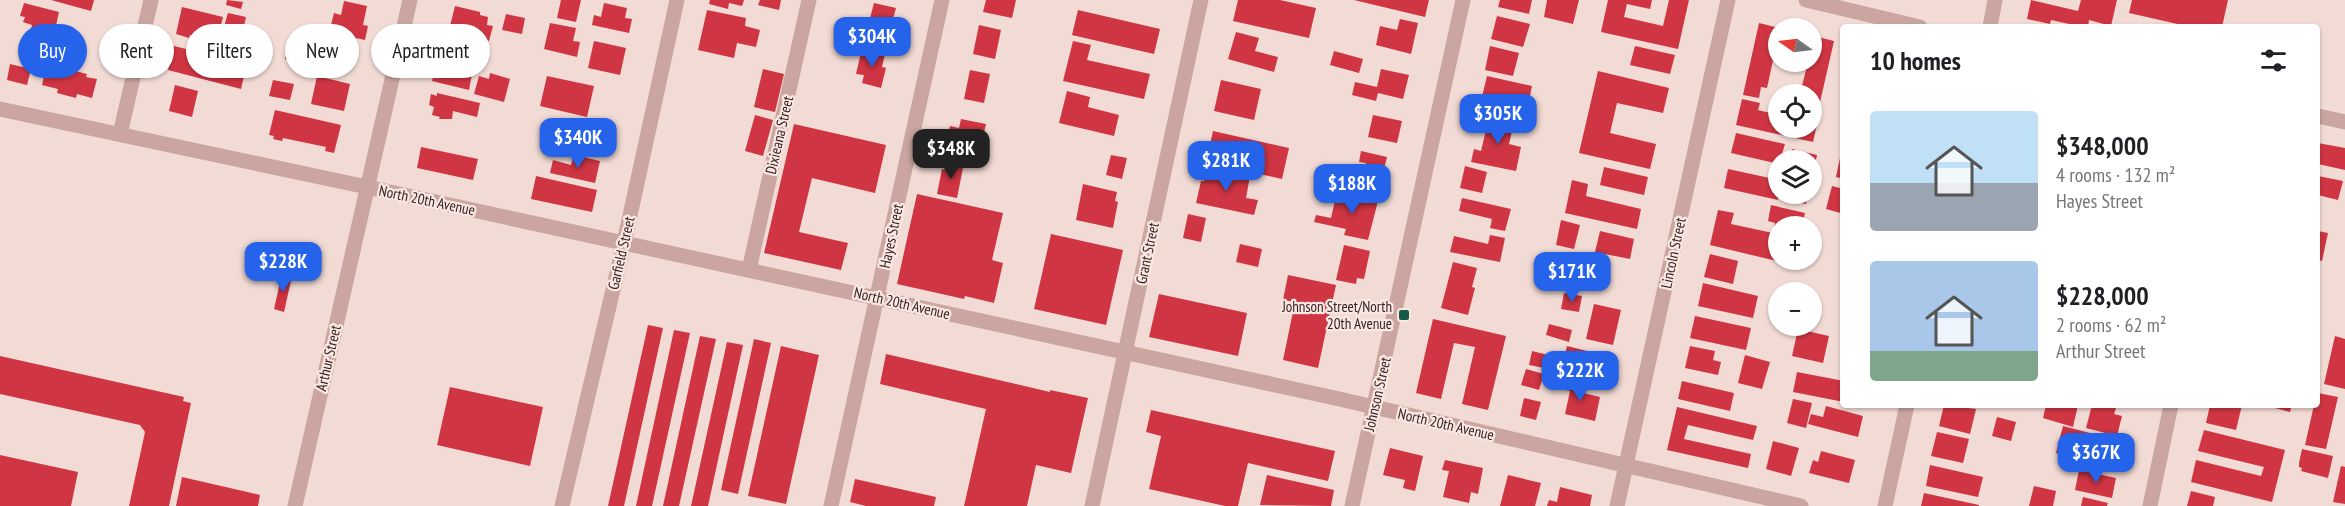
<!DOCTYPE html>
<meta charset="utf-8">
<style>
body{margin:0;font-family:"PT Sans Narrow",sans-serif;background:#f2f2f2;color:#202124;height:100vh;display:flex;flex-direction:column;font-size:22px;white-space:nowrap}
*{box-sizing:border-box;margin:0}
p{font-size:20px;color:#757577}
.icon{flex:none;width:33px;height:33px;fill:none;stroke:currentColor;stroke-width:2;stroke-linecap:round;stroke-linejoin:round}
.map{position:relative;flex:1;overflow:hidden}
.drawer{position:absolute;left:1840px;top:24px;width:480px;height:384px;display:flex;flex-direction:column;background:#fff;border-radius:6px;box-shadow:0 2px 4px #0004}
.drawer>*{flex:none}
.top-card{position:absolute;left:18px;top:24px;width:570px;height:54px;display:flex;gap:12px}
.needle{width:39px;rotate:284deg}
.controls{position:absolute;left:1768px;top:18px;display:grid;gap:12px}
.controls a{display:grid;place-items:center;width:54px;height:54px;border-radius:50%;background:#fff;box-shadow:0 2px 4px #0004;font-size:30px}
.price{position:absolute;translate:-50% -51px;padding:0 14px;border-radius:12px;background:#2563eb;color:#fff;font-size:20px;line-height:39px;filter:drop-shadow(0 2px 3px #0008)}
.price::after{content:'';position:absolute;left:50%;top:36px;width:18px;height:14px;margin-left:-9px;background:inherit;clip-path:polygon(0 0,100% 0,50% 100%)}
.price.selected{background:#222;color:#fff}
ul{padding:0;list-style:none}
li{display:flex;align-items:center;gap:18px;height:150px;padding:0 30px}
li span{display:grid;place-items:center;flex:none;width:168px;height:120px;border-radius:6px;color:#555}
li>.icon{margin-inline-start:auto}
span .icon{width:72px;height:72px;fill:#fffc;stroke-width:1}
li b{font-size:26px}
h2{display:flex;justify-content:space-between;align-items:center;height:72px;padding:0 30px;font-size:26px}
.pill{padding:0 21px;border-radius:27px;background:#fff;box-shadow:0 2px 4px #0004;font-size:21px;line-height:54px}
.pill.selected{background:#2563eb;color:#fff}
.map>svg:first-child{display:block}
</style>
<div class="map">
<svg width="2345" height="506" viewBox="0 0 2345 506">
<rect width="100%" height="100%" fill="#f3dbd5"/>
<g fill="#d03543">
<path d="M51,0H94L91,11Z"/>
<path d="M227,0L243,2L241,9L226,5Z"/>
<path d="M561,0H581L576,22L557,18Z"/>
<path d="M710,0H744L742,6L729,3L728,9L709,4Z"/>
<path d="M760,0H781L779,10L758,5Z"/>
<path d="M986,0H1016L1012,18L983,12Z"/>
<path d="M1238,0H1280L1316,8L1309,38L1233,21Z"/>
<path d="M1354,0H1429L1425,17Z"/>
<path d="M1500,0H1532L1529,14L1498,7Z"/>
<path d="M1547,0H1579L1573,24L1544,17Z"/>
<path d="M1608,0H1652L1650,9L1627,4L1624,17L1663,26L1669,0H1689L1678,49L1601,32Z"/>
<path d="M2031,0L2078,11L2081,0H2117L2111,26L2089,20L2088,27H2074V25L2051,20L2050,24L2027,19Z"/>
<path d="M2132,0H2228L2222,27H2182V25L2129,13Z"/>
<path d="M344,1L367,6L363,25L368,26L365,40L337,34V30L330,29L334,13L341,15Z"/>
<path d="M24,3L59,12L55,30H52V32L44,30L43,33L31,30L32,25L23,22L25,17L20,16Z"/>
<path d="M604,3L627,8L625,18L632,19L629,33L592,25L594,15L601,17Z"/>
<path d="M874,3L896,8L893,19L900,21L894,44L865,37Z"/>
<path d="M455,6L480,12V15L488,17L487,25L493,26L489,41L475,38L473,44L442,36L445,24L450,26Z"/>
<path d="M182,7L223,17L217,41L190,35L189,38L176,34Z"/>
<path d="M707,10L746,18L745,26L760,30L756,47L737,43L734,58L698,50Z"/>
<path d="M1078,10L1160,29L1154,54L1072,35Z"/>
<path d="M228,13L246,17L242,35L223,30Z"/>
<path d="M506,14L525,18L522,34L502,30Z"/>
<path d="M1497,16L1530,24L1523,47L1491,39Z"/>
<path d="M1400,19L1418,23L1411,54L1376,45L1380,26L1397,30Z"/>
<path d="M550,23L576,28L573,41L580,42L577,57L544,49Z"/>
<path d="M1759,23L1779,28V33L1767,88L1761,87L1759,98L1743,95Z"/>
<path d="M979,25L1001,30L995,59L973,54Z"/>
<path d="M1236,32L1259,38L1255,51L1278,57L1274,72L1228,59Z"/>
<path d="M243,33L261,38L258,51L239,46Z"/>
<path d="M291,35L321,42L316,65L285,59Z"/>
<path d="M1814,36L1834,41L1818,111L1812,110V94H1800L1808,62H1812Z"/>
<path d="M594,41L626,48L620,75L588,68Z"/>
<path d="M1073,41L1091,45L1087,60L1150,74L1144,99L1063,81Z"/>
<path d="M174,46L247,64L241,89L168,70Z"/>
<path d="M1490,46L1519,53L1513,76L1485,70Z"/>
<path d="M1635,46L1675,55L1670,74L1630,65Z"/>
<path d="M862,48L885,54L882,67L886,68L881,88L862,83L864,75L856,74Z"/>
<path d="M439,50L451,52L449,60L466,64L464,72L472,74L469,90L432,81Z"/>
<path d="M1334,51L1363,59L1359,73L1330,65Z"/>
<path d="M10,64L31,69L27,85L7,80Z"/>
<path d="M56,66L87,74L86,77L97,79L92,98L77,94L76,98L57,93L58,89L42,85L46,67L56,70Z"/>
<path d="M763,69L784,74L775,112L754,107Z"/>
<path d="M1381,69L1409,75L1403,99L1378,93L1376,101L1352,95L1355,82L1377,87Z"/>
<path d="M970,70L990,74L984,103L964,99Z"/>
<path d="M1598,71L1669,88L1663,113L1617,103L1610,133L1656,144L1650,169L1579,153Z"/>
<path d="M490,73L510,79L504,102L474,94L479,76L489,79Z"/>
<path d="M317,76L350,84L344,111L311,104Z"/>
<path d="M547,76L594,86L587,117L540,106Z"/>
<path d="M1487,76L1532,86L1527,111L1481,101Z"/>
<path d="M273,80L294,84L290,100L269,96Z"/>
<path d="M1221,80L1261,89L1254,120L1214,111Z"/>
<path d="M175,85L198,91L192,117L169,111Z"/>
<path d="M1067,91L1090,97L1088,107L1119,115L1114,136L1059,123Z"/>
<path d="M437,93L480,103L477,117L453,111L452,119H439L440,117L432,115L434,107L429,105L431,94L437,96Z"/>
<path d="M1742,99L1760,103L1758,110L1779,115V128H1812V115L1819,116L1813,142L1736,125Z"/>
<path d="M275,110L341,125L334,153L325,151L326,147L283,138L282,141L273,139L274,136L269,135Z"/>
<path d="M1490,113L1515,119L1509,144L1521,147L1516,171L1471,162L1474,149L1481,151Z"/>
<path d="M755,115L773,120L763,156L745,151Z"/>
<path d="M1373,115L1402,121L1397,143L1368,137Z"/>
<path d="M961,119L986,124L980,150L946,143L950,126L959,128Z"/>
<path d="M561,120L604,130L599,152L556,143Z"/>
<path d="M794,124L886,145L875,193L812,178L799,232L848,243L841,270L764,253Z"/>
<path d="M1213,131L1289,148L1282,179L1206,162Z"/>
<path d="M1736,133L1785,144L1779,164L1731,153Z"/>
<path d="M2318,143L2345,148V170L2318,164Z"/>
<path d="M421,147L478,159L473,180L417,168Z"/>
<path d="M1792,149L1817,155L1813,174L1812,160H1790Z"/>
<path d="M1361,151L1387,157L1383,173L1389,175L1386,185L1380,184L1379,188L1361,184L1366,163L1359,162Z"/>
<path d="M574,155L600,161L595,183L550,173L553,160L571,165Z"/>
<path d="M1111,155L1127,158L1122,179L1106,175Z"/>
<path d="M1840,158L1844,159V179L1836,177Z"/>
<path d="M951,160L964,163L957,198L937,194L942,169L949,171Z"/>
<path d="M1465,166L1487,172L1482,193L1460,188Z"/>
<path d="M1208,167L1250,176L1246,198L1258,200L1254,215L1196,203L1201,181H1204Z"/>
<path d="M1604,167L1648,177L1644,195L1600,185Z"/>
<path d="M1728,169L1779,180L1778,200L1724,188Z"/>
<path d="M536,176L597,190L592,212L531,199Z"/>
<path d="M2318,176L2343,181L2338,200L2318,195Z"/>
<path d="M1572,180L1588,184L1586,196L1641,209L1637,229L1565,213Z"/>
<path d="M1083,184L1117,192L1115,201L1118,202L1113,228L1076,220Z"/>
<path d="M1832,186L1844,189V214L1826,209Z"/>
<path d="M1337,192L1378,201L1368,240L1344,235L1346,229L1314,222L1316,215L1331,218Z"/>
<path d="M917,194L1003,213L992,260L1003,263L994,303L965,296L964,299L897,284Z"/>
<path d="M1782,194H1808L1806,204L1781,199Z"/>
<path d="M1462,198L1511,209L1505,231L1490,228L1492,219L1459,211Z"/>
<path d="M1771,205L1805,213L1802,226H1779V260H1795L1793,265L1710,245L1718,210L1734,213L1731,224L1773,233L1775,223L1768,221Z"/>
<path d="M1188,214L1206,218L1201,242L1183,238Z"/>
<path d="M1561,220L1580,225L1574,249L1556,245Z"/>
<path d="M1600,231L1634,239L1630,259L1595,252Z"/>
<path d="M2318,231L2328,233L2322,261L2318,260Z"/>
<path d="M1051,234L1123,250L1106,325L1034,309Z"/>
<path d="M1490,235L1505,238L1500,262L1450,252L1454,236L1488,244Z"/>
<path d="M1240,244L1262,249L1258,267L1236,262Z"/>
<path d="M1344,245L1370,251L1364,279L1357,278L1356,284L1336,280Z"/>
<path d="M1710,254L1738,261L1733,284L1704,277Z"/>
<path d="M1453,262L1477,268L1472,287L1475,288L1468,315L1441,308Z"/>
<path d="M282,274L292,276L284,312L274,309Z"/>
<path d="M1288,275L1336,285L1318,368L1283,360L1295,302L1283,300Z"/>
<path d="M1703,283L1758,296L1753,318L1698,306Z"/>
<path d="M1564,293L1582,296L1579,312L1561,309Z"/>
<path d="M1159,294L1247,313L1238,356L1149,337Z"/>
<path d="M1594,304L1621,310L1613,345L1586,339Z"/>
<path d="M1695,316L1751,328L1746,350L1690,338Z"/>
<path d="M1433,319L1506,336L1488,410L1462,404L1475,347L1454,343L1441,399L1416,393Z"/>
<path d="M1549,324L1572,330L1569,342L1546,335Z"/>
<path d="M648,325L663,328L624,506H608Z"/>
<path d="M1798,329L1829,336L1823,363L1792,356Z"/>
<path d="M674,330L690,333L652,506H636Z"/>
<path d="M700,336L716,339L679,506H663Z"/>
<path d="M2335,336L2345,339V389L2324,384Z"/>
<path d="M754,339L771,343L738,494L721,490Z"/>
<path d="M727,342L743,345L708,506H691Z"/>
<path d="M781,346L819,355L786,504L748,496Z"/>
<path d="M1567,346L1611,357L1604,383L1561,373Z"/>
<path d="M1690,346L1715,351L1713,360L1721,362L1718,375L1685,368Z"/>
<path d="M1532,351L1552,356L1549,369L1529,365Z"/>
<path d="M886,354L1050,392V390L1088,398L1071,473L1036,465L1027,506H964L986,409L880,384Z"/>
<path d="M1745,355L1770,362L1762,389L1738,383Z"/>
<path d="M0,356L184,397L183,401L191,403L169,506H129L145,432L140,425L0,394Z"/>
<path d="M1526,369L1544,374L1539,390L1521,385Z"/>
<path d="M1797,372L1844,381V402L1793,392Z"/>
<path d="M1564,378L1581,383L1579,392L1600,397L1595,421L1565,414L1570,391L1561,389Z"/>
<path d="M1682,381L1734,393L1730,411L1678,399Z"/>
<path d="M450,387L543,407L530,466L437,445Z"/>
<path d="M2318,393L2338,397L2326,449L2305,445L2314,405H2318Z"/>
<path d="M1524,398L1541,402L1536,420L1520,416Z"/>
<path d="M1793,399L1812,403L1806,428L1787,423Z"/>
<path d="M1944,405L1976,409L1970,434L1939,426Z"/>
<path d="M2046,405H2078L2073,427L2043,418Z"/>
<path d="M2092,405H2117L2114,414L2122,416L2117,436L2086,428Z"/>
<path d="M2210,405H2242L2236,430L2206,423Z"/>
<path d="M2264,405H2292L2290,412Z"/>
<path d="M1826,406L1863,416L1858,437L1808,424L1811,414L1823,417Z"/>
<path d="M1677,407L1757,426L1753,440L1688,425L1684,439L1751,454L1748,468L1667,450Z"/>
<path d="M1151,410L1335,451L1328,481L1248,463L1238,506H1225L1149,489L1161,436L1146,432Z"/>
<path d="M1997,417L2016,422L2011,441L1992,436Z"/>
<path d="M2063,426L2125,442L2119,467L2056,453Z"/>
<path d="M2204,430L2285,450L2272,502L2191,482L2196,460L2261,476L2264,467L2198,451Z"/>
<path d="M1937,432L1969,439L1963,463L1931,456Z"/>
<path d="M1773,441L1799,448L1791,476L1766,469Z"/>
<path d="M1390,448L1423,456L1415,491L1403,488L1405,480L1383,475Z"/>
<path d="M2302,449L2333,456L2328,478L2301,471L2302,468L2299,467V463Z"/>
<path d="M1821,451L1855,460L1849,483L1809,473L1813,460L1818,462Z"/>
<path d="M0,455L78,472L71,506H0Z"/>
<path d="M1445,460L1483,468L1478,494L1471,492L1469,503L1443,497L1449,471L1442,470Z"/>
<path d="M1930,465L1983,477L1978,497L1926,486Z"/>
<path d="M2341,466L2345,467V504L2333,502Z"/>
<path d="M2079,470L2116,478L2112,498L2075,490Z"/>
<path d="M1267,475L1334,490L1331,506L1260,505Z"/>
<path d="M1508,475L1541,483L1535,506H1500Z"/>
<path d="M182,477L260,495L258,506H176Z"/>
<path d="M855,479L936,497L934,506H866L850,502Z"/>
<path d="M2034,486L2056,491L2053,506H2029Z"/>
<path d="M1560,487L1592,495L1590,506H1547L1549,500L1557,502Z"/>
<path d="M2191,491L2215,497L2213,506H2187Z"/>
<path d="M1924,493L1979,505V506H1921Z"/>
<path d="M2083,497L2108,503L2107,506H2081Z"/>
</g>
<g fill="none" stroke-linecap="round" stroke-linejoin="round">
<g stroke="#cba6a0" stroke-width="15">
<path d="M1806,0L1920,27"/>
<path d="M1990,27L1995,0"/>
<path d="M0,109L367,187L1335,398L1801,506"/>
<path d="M2318,116L2345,122"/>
<path d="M120,134L151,0"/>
<path d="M749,270L809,0"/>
<path d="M295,506L410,0"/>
<path d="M562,506L624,243L677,0"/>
<path d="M831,506L942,0"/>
<path d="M1092,506L1201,0"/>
<path d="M1617,506L1728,0"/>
<path d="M1885,506L1907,405"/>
<path d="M2150,506L2171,405"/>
</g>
<path stroke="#cba6a0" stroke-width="15" d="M1352,506L1463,0"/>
</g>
<rect fill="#175947" stroke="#fae7e1" stroke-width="2" x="1398" y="309" width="12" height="12" rx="3"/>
<g text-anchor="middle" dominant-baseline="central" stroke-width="4.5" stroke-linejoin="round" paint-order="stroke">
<g font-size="15" fill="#342424" stroke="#fae7e1">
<text transform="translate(779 135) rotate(-77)">Dixieana Street</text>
<text transform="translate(427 200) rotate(12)">North 20th Avenue</text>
<text transform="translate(891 236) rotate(-78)">Hayes Street</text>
<text transform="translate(621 253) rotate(-77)">Garfield Street</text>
<text transform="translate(1147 253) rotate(-78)">Grant Street</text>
<text transform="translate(1673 253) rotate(-78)">Lincoln Street</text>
<text transform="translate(902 303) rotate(13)">North 20th Avenue</text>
<text transform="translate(328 358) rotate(-77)">Arthur Street</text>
<text transform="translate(1377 394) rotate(-77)">Johnson Street</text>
<text transform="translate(1446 424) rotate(13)">North 20th Avenue</text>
</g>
<g font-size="15" fill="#342424" stroke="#fae7e1" text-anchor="end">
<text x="1392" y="306">Johnson Street/North<tspan x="1392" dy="17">20th Avenue</tspan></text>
</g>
</g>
</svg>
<div class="controls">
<a><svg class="needle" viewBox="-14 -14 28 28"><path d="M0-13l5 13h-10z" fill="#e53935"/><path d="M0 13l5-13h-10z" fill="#757577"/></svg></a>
<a><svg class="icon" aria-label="locate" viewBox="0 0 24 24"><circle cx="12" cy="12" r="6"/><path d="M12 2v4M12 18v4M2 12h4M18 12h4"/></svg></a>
<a><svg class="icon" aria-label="layers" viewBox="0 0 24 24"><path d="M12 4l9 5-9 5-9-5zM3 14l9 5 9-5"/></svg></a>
<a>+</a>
<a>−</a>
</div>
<b class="price" style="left:872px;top:68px">$304K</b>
<b class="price" style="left:1498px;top:145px">$305K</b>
<b class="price" style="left:578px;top:169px">$340K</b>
<b class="price selected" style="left:951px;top:180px">$348K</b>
<b class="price" style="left:1226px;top:192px">$281K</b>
<b class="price" style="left:1352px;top:215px">$188K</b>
<b class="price" style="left:283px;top:293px">$228K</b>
<b class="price" style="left:1572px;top:303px">$171K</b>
<b class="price" style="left:1580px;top:402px">$222K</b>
<b class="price" style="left:2096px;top:484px">$367K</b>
<div class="top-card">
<a class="pill selected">Buy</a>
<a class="pill">Rent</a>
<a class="pill">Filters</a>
<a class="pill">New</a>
<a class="pill">Apartment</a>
</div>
<section class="drawer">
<h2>10 homes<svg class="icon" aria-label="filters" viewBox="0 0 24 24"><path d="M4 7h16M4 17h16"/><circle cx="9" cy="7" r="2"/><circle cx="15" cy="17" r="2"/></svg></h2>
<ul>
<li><span style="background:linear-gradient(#bfe0f5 60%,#9aa5b1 0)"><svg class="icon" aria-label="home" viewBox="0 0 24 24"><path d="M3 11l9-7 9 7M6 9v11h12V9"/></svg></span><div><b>$348,000</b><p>4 rooms · 132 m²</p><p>Hayes Street</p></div></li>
<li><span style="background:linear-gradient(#a9c7e8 75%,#7fa58c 0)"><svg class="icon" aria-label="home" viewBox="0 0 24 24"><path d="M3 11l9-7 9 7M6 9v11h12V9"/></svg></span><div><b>$228,000</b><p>2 rooms · 62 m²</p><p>Arthur Street</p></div></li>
</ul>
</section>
</div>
